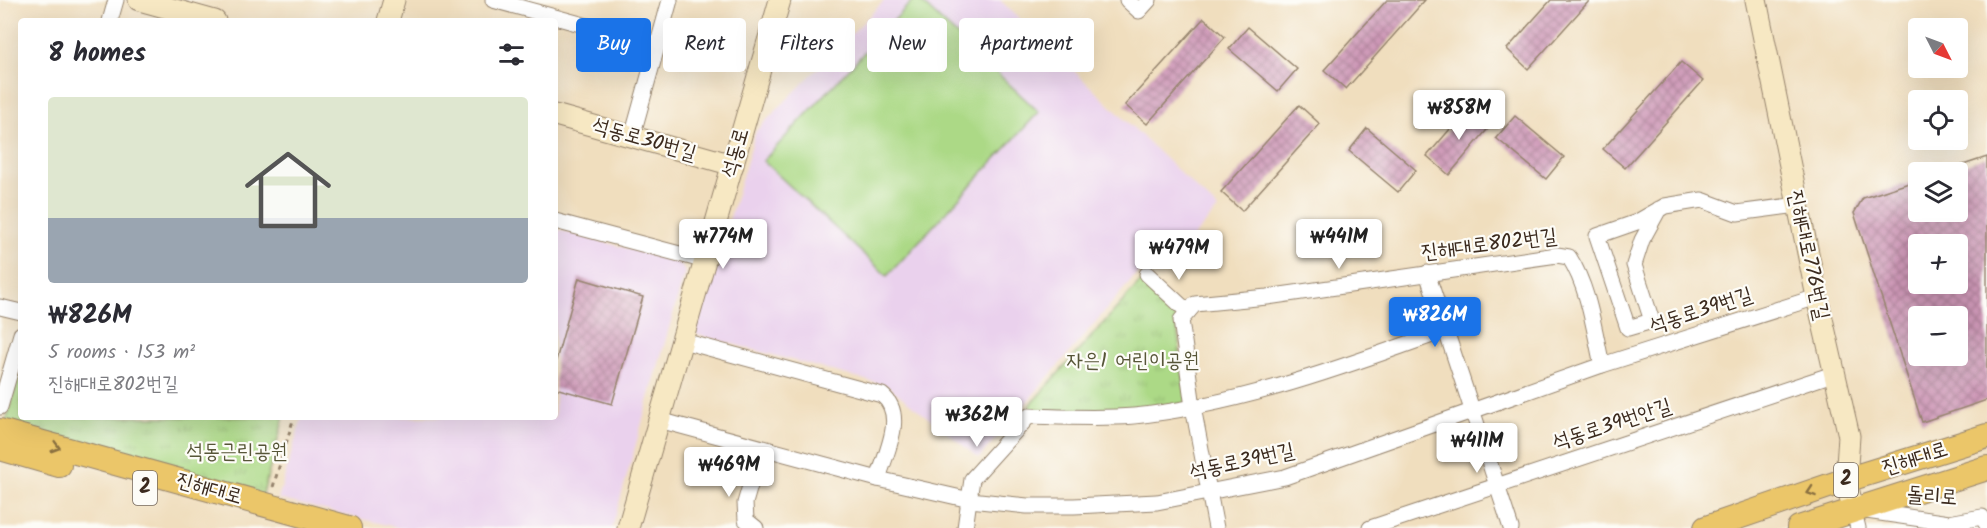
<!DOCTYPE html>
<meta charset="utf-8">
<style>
body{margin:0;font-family:Kalam,"Poor Story",sans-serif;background:#f7f7f7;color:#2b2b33;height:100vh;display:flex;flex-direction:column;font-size:22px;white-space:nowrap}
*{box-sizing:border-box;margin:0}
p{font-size:20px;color:#7c7c81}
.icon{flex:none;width:33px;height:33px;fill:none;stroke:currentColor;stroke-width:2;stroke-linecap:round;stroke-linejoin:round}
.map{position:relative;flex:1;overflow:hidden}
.side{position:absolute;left:18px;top:18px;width:540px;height:402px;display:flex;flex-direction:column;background:#fff;border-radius:6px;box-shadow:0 6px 24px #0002}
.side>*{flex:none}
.banner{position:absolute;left:576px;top:18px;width:570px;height:54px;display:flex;gap:12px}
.needle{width:39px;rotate:132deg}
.controls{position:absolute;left:1908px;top:18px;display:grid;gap:12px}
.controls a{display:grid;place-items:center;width:60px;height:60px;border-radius:6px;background:#fff;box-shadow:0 6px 24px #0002;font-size:30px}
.price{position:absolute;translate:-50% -51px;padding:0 14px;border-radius:6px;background:#fff;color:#222;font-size:20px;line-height:39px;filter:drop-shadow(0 2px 3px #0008)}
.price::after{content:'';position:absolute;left:50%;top:36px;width:18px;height:14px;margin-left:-9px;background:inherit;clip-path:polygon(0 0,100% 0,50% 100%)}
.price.selected{background:#1a73e8;color:#fff}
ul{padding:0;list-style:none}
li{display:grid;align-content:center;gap:12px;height:318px;padding:0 30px}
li+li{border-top:2px solid #e1e1e2}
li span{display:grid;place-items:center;height:186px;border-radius:6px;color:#555}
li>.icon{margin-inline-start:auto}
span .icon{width:108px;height:108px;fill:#fffc;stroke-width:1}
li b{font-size:26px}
h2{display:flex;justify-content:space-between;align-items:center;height:72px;padding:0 30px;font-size:26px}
.tag{padding:0 21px;border-radius:6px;background:#fff;box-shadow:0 6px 24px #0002;font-size:21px;line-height:54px}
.tag.selected{background:#1a73e8;color:#fff}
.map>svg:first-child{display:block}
</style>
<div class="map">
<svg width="1987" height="528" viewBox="0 0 1987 528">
<defs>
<pattern id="park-tufts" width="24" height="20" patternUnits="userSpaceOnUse" patternTransform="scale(1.5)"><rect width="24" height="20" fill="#acd986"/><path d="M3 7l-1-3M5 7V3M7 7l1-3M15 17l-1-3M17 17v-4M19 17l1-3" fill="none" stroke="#95ba73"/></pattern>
<pattern id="building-cross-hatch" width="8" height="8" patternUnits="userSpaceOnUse" patternTransform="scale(1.5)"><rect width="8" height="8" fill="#ce98b7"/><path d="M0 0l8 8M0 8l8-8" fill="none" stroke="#a87c94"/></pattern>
</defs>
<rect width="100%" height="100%" fill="#fdfcf7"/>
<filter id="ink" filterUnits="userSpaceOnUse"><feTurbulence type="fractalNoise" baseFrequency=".0167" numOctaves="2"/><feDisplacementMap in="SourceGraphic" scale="12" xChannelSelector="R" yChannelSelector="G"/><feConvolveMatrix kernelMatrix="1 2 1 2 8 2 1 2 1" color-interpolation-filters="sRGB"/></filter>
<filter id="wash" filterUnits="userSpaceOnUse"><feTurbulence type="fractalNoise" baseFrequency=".008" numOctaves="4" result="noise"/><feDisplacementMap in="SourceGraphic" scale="24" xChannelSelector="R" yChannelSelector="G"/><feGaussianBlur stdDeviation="1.35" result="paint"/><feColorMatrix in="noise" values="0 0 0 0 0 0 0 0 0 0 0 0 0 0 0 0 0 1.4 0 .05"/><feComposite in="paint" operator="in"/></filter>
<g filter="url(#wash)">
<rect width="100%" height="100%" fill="#f0debe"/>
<g fill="#ead1ed">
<path d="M885,0H1000L1218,209L1160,274L1146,263L979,458L888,386L695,334L756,131Z"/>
<path d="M555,229L679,262L685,272L612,528H400L278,499L302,417H555Z"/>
</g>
<path fill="#acd986" stroke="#748252" stroke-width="1.5" d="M913,0H919L1039,112L887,276L763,161Z"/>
<g fill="url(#park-tufts)" stroke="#748252" stroke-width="1.5">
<path d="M1142,280L1175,311L1187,403L1133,410L1033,411L1029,406Z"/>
<path d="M21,366V417H284L262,497L6,422Z"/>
</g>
<g id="blocks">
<g fill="url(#building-cross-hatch)" fill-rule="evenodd">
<path d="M1387,0H1425L1346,89L1324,70Z"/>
<path d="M1551,0H1590L1528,69L1507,49Z"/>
<path d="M1204,18L1225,37L1147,124L1125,105Z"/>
<path d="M1248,27L1297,69L1278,91L1229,49Z"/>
<path d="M1681,62L1703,81L1625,168L1603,149Z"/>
<path d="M1299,105L1320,124L1242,211L1221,192Z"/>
<path d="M1469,107L1491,125L1449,175L1427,156Z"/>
<path d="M1515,116L1564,157L1546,179L1496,138Z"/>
<path d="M1367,128L1416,170L1398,192L1349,151Z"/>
<path d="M1987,157V400L1922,422L1854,213L1863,198L1918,180V212H1958V172H1942ZM1918,244H1958V284H1918ZM1918,316H1958V356H1918Z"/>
<path d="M579,278L643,297L612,404L555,388V364Z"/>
</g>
</g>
</g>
<g filter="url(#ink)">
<use href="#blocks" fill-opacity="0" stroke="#96846e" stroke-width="1.5"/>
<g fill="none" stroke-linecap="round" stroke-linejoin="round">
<g stroke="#96846e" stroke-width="17">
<g id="street">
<path d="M493,0L657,45"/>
<path d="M1127,0L1139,11L1149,0"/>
<path d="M110,21L116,0"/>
<path d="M632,137L670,0"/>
<path d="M1659,209L1642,240L1634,265L1652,321L1628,328L1597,236L1637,222L1665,206L1702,200L1737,213L1798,205"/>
<path d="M555,221L706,261"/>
<path d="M1427,273L1511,528"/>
<path d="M1147,274L1188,312"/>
<path d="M0,307L21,312"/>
<path d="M683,341L882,395C907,415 885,454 878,479"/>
<path d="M0,407L21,334"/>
<path d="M659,420L878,479L970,500L1027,506H1074L1157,502L1285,477L1602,365L1817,297"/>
<path d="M756,528L746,520L745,503L761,448"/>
<path d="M965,528L972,479L1029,416C1064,417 1100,419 1134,416C1236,406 1350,365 1446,330"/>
<path d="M1216,528L1193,407L1181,320L1195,304L1267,297L1557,255L1569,257C1589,288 1594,330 1602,365"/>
<path d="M1370,528L1833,374"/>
<path d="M1858,528L1853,509L1949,523L1982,517L1987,525"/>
</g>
</g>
<g stroke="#96846e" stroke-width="23">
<g id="secondary">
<path d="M139,0L215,21"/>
<path d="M1756,0L1817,297L1849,436L1846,480L1853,509"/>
<path d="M388,21L394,0"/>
<path d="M555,115L733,165"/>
<path d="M628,528L780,0"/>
</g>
</g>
<g stroke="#96846e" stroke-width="26">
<g id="primary">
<path d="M0,431L349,528"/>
<path d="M0,448L59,465"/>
<path d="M1706,528L1846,480L1987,436"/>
<path d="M1799,528L1987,468"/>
</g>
</g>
<path stroke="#96846e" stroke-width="3" stroke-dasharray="4.5 4.5" stroke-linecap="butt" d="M273,487L294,417"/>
<use href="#street" stroke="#fff" stroke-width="15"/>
<use href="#secondary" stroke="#f7e8c3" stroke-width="21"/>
<use href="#primary" stroke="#ebc669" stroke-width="24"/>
</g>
<defs><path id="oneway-chevron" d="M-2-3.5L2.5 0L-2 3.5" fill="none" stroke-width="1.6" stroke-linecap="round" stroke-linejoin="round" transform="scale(1.5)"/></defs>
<g stroke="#8a7040">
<use href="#oneway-chevron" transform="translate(56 447) rotate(16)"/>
<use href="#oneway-chevron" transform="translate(1811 492) rotate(161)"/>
</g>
</g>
<g text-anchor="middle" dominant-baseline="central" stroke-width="4.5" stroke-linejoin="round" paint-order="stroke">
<g fill="#fdfcf7" stroke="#75695f" stroke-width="1.5">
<rect x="1834" y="463" width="24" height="34" rx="4.5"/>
<rect x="133" y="471" width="24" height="34" rx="4.5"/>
</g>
<g font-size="20" font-weight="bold" fill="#3b2a1e">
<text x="1846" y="480">2</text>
<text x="145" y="488">2</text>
</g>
<g font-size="21" fill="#3b2a1e" stroke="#fdfcf7">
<text transform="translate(644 140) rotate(16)">석동로30번길</text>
<text transform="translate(736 153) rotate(-74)">석동로</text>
<text transform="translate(1489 245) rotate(-7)">진해대로802번길</text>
<text transform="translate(1808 255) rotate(78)">진해대로776번길</text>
<text transform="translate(1701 311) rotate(-18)">석동로39번길</text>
<text transform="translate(1612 425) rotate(-18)">석동로39번안길</text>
<text transform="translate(1915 459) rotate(-17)">진해대로</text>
<text transform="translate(1242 462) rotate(-12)">석동로39번길</text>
<text transform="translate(209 489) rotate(16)">진해대로</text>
<text transform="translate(1932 497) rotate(4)">돌리로</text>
</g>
<g font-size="21" fill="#575638" stroke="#fdfcf7">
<text x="1133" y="361">자은1 어린이공원</text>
<text x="237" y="452">석동근린공원</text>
</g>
</g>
</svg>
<div class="controls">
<a><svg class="needle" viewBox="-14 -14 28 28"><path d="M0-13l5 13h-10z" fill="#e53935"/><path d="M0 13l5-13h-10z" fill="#7c7c81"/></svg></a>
<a><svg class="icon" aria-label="locate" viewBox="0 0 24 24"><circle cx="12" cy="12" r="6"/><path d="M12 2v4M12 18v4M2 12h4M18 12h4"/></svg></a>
<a><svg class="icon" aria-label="layers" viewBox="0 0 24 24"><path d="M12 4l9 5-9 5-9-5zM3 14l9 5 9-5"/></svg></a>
<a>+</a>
<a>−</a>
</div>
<b class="price" style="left:1459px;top:141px">₩858M</b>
<b class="price" style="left:723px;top:270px">₩774M</b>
<b class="price" style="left:1339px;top:270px">₩441M</b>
<b class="price" style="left:1179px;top:281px">₩479M</b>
<b class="price selected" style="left:1435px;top:348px">₩826M</b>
<b class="price" style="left:977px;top:448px">₩362M</b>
<b class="price" style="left:1477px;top:474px">₩411M</b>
<b class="price" style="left:729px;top:498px">₩469M</b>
<div class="banner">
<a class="tag selected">Buy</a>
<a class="tag">Rent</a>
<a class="tag">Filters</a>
<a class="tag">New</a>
<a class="tag">Apartment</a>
</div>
<section class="side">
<h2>8 homes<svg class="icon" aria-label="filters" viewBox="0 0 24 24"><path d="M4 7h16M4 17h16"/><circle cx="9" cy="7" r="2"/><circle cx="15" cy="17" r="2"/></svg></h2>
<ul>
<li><span style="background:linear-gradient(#dfe7d0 65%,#9aa5b1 0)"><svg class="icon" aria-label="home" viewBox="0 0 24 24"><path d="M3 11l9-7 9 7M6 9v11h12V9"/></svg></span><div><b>₩826M</b><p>5 rooms · 153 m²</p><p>진해대로802번길</p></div></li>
</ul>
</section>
</div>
